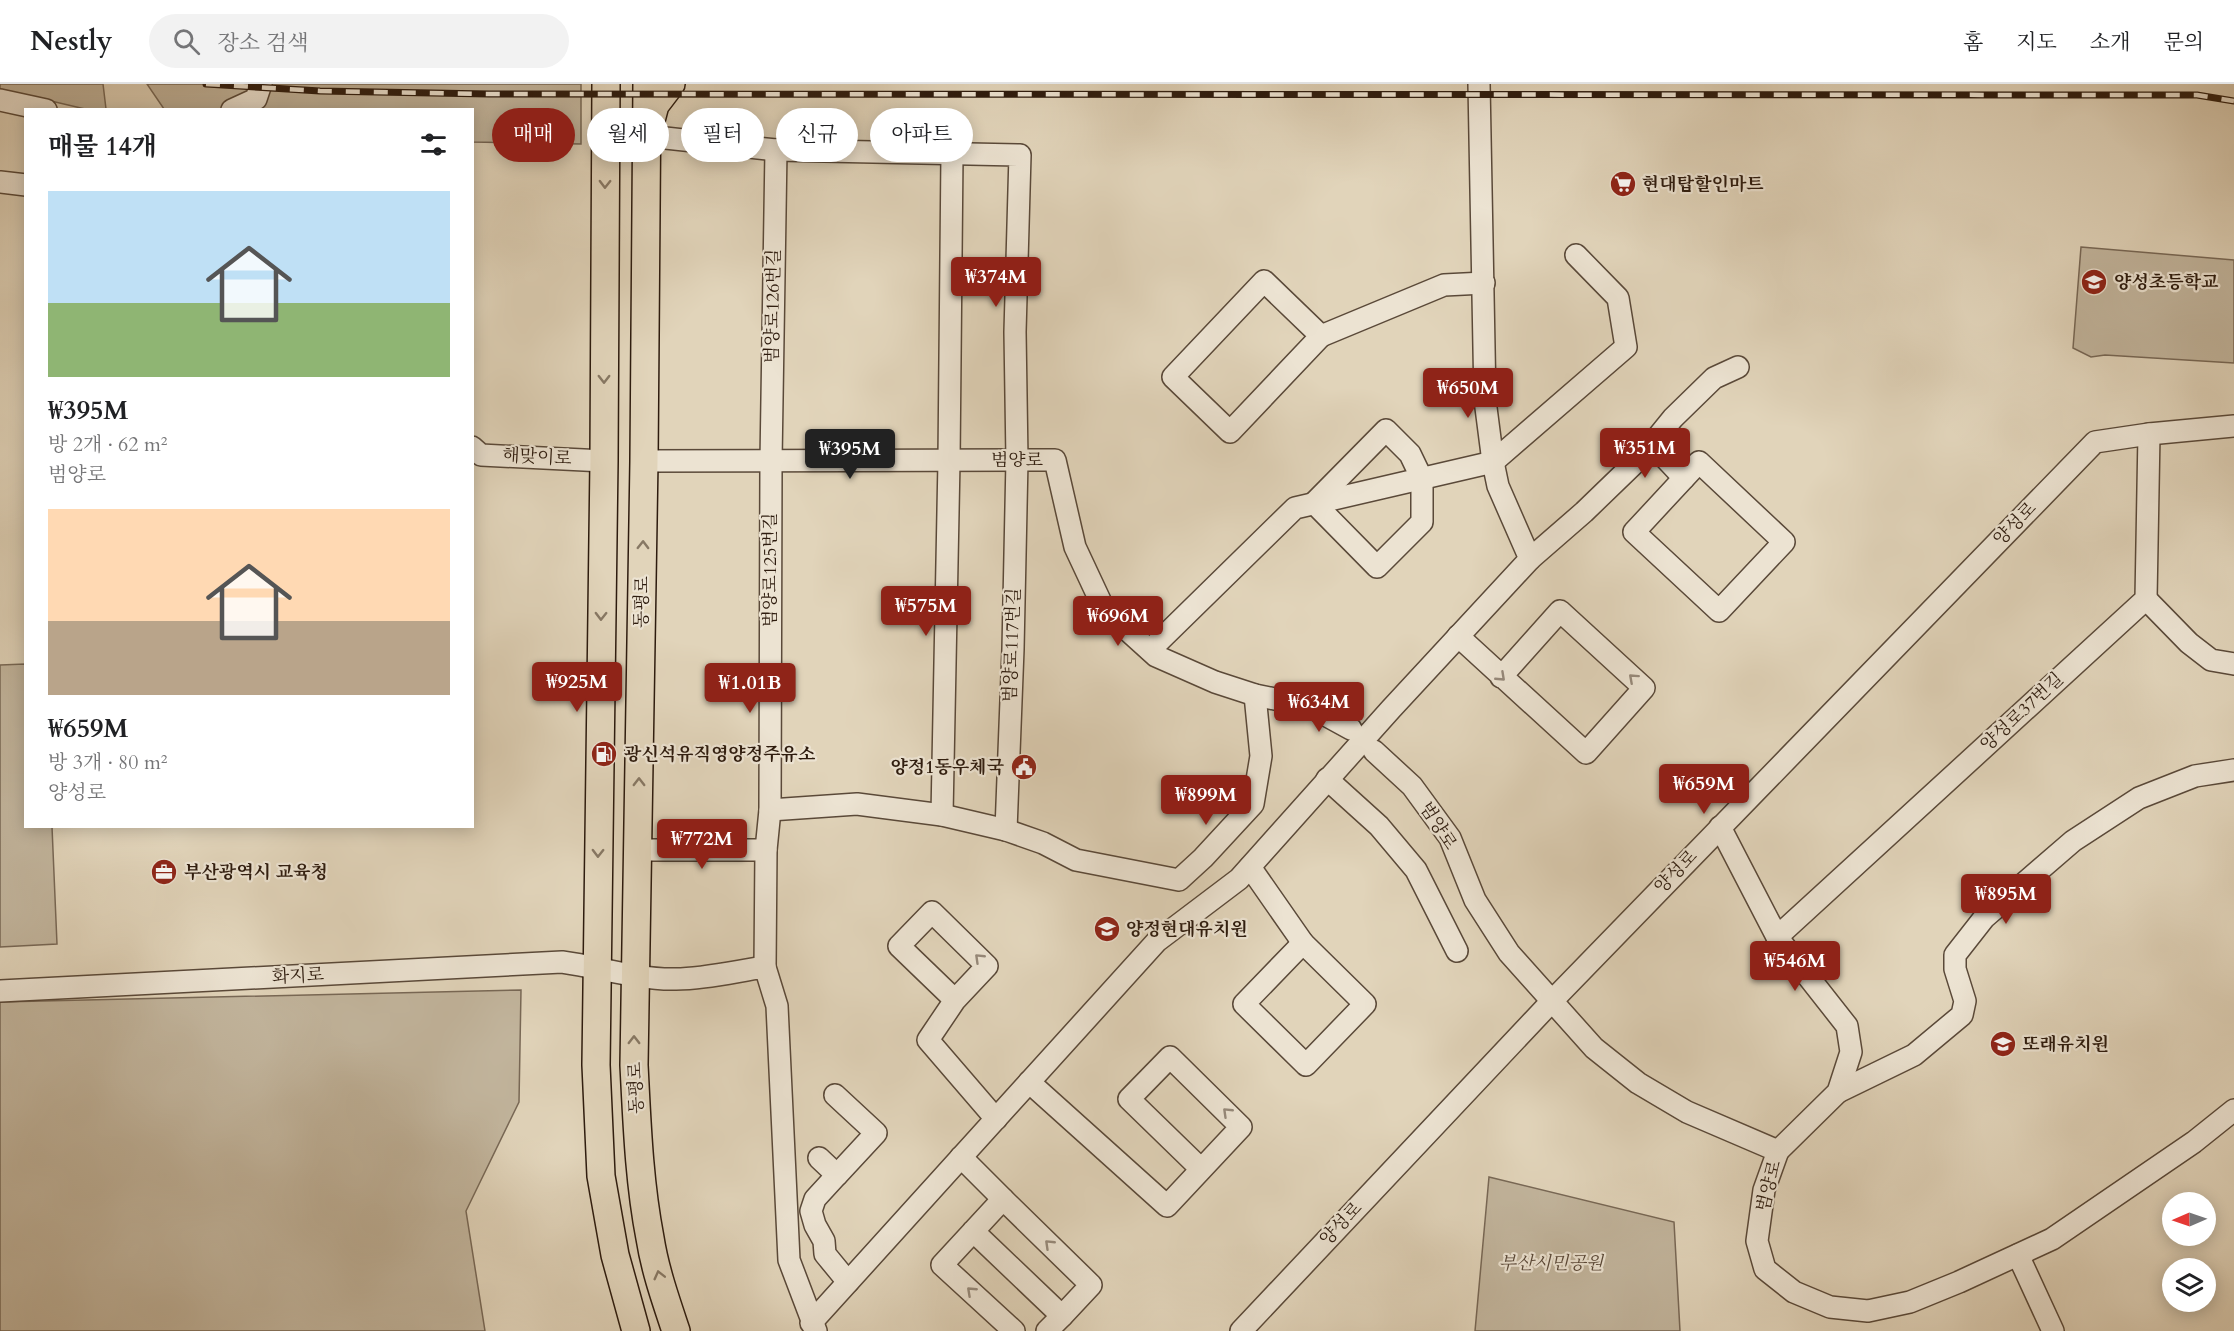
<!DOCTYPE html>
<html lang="ko">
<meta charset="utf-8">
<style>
body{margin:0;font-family:Cardo,"Noto Serif KR",serif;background:#f2f2f2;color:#202124;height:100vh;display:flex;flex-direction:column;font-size:22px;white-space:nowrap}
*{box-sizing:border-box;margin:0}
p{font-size:20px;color:#757577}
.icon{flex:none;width:33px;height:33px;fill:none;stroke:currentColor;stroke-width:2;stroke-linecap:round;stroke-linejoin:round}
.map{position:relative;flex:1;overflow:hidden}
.sheet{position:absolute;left:24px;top:24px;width:450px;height:720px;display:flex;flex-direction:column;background:#fff;border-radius:0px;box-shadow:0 3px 15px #0003}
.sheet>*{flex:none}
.guide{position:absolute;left:492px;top:24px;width:570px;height:54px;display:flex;gap:12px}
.needle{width:39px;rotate:268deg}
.buttons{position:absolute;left:2162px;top:1108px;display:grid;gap:12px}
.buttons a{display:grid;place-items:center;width:54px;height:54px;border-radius:50%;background:#fff;box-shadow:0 3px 15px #0003;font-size:30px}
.price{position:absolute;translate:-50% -51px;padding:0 14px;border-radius:6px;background:#8f2418;color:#fff;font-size:20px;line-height:39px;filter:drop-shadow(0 2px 3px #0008)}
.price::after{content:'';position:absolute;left:50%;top:36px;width:18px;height:14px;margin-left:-9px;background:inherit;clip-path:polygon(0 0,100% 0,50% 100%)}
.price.selected{background:#222;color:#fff}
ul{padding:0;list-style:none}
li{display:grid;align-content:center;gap:12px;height:318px;padding:0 24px}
li span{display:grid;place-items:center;height:186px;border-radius:0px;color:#555}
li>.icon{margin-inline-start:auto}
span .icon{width:108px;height:108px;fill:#fffc;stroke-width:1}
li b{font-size:26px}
h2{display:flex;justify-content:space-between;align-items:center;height:72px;padding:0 24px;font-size:26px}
.tag{padding:0 21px;border-radius:27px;background:#fff;box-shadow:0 3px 15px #0003;font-size:21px;line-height:54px}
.tag.selected{background:#8f2418;color:#fff}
header{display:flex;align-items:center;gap:36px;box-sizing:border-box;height:84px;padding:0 30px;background:#fff;border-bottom:2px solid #e0e0e0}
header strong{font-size:28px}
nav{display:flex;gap:33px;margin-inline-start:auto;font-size:21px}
.search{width:420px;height:54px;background:#f2f2f2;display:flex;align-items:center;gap:15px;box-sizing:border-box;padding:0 21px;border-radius:33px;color:#757577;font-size:22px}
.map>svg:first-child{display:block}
</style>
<header>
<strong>Nestly</strong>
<div class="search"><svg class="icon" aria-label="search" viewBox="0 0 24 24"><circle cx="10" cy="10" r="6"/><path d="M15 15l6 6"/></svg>장소 검색</div>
<nav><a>홈</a><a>지도</a><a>소개</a><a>문의</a></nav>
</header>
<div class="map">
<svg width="2234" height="1247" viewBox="0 0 2234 1247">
<rect width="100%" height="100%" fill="#e1d4ba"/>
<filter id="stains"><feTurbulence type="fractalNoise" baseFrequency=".00333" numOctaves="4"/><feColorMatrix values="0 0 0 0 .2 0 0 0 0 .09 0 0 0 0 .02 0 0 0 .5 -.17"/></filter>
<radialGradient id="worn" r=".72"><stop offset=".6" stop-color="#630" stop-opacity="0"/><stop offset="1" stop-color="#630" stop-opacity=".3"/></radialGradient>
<g fill="#c2b59d" stroke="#786856" stroke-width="1.5">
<path d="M0,0H103L106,25H85L0,5Z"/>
<path d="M147,0H581V60L473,58L472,26L164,25Z"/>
<path d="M2081,163L2234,176V279L2105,271L2091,273L2073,264Z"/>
<path d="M25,580L26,742L52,743L57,860L0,863V581Z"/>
<path d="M521,906L519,1018L466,1127L485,1247H0V918Z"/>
<path d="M1489,1093L1674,1138L1680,1247H1475Z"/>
</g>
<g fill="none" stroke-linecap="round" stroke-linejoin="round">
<g stroke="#5a4939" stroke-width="24">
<g id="minor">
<path d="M0,16L46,26"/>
<path d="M232,26L256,15L261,0"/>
<path d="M647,52L776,66L1020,71L1015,248L1017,376L1013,565L1006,746"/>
<path d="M0,98L26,101"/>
<path d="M1264,197L1321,252L1230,348L1173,293Z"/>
<path d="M1321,252L1444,201L1484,199"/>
<path d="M1386,346L1410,370L1422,395V438L1377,483L1314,419Z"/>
<path d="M1652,360L1684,394"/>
<path d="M472,363L481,371L604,377"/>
<path d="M644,377L1055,376L1075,463L1104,525L1156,572L1215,598L1255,611L1309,622L1351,645"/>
<path d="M1699,378L1784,458L1719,527L1634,448Z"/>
<path d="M1530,475L1584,428L1643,371L1673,334L1714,294L1738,283"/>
<path d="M2146,515L2189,559L2211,576L2234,580"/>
<path d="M1458,552L1586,669L1644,604L1560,527L1501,593"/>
<path d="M1150,566L1295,424L1493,378L1626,263L1618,214L1576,171"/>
<path d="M1374,667L1412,702L1450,754L1475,816L1509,869L1594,964L1638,999L1687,1028L1778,1067L1764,1106L1757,1157L1765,1185L1794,1208L1830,1223L1868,1227L1910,1218L1959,1198L2052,1155L2194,1058L2234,1026"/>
<path d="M1327,695L1379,742L1416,786L1457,867"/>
<path d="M770,726L857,720L942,731L1006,746L1043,759L1076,776L1179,796L1203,774L1253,720L1261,672L1255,611"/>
<path d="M942,731L949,377L952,70"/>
<path d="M1720,743L1777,853L1847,942L1851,968L1838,1008L1778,1067"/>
<path d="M638,766H766"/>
<path d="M1250,783L1303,859"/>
<path d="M1777,853L2146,515L2149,350"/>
<path d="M1303,859L1365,920L1306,981L1244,920Z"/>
<path d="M765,883L766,766L770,726L771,377L776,66"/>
<path d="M0,907L562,878C599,883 635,895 672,895C699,896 737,887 765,883L777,922L789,1176L816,1247"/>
<path d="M955,916L899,862L932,828L987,882L955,916L928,956L996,1035"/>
<path d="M1029,998L1167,1122L1241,1043L1170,973L1129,1015L1201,1085"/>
<path d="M1838,1008L1914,971L1962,931L1965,917L1955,885V871L1984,834L2073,757L2139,714L2195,692L2234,686"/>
<path d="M835,1011L876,1049L837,1091"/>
<path d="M961,1073L1003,1115"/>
<path d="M819,1074L837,1091L815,1115L811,1127L815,1141L824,1157L825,1170L848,1198"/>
<path d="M973,1147L1062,1232L1091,1201L1003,1115L942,1181L1014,1247"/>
<path d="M2018,1171L2053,1247"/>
<path d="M811,1239L1157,857L1239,795L1391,625L1530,475L1498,402L1493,378L1485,316L1479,0"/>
<path d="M1047,1247L1062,1232"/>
<path d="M1241,1247L1552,917L2095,358L2149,350L2234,342"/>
</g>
</g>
<g stroke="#2d1b0e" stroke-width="30">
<g id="major">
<path d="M606,0L604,377L596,981L601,1092L615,1171L636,1247"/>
<path d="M647,0L644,377L634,981C637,1039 639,1097 650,1154C655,1186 666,1217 676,1247"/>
<path d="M650,40L655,21L671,0"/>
</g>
</g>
<use href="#minor" stroke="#ece3d2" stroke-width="21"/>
<use href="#major" stroke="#e1d4ba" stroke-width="27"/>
<g stroke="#2d1b0e" stroke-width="7">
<path id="rail" d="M206,0L320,7L489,10L2197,11L2234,17"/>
</g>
<use href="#rail" stroke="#ece3d2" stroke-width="4.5" stroke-dasharray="14" stroke-linecap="butt"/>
</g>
<defs><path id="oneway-chevron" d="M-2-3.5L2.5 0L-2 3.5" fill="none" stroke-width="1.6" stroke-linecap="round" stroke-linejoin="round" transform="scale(1.5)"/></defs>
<g stroke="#877864">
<use href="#oneway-chevron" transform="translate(605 100) rotate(91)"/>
<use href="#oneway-chevron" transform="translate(604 295) rotate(90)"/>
<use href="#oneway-chevron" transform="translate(643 461) rotate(-89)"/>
<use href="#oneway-chevron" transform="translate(601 532) rotate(91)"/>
<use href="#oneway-chevron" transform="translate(639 698) rotate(-90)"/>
<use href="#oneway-chevron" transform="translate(598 769) rotate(91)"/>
<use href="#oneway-chevron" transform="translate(634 956) rotate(-90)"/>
<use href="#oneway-chevron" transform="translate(659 1191) rotate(-104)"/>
</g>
<g stroke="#96897a">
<use href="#oneway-chevron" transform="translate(1501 593) rotate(43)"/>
<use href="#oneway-chevron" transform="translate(1633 594) rotate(-138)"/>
<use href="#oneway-chevron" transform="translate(979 874) rotate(-136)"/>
<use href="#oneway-chevron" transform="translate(1227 1028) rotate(-136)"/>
<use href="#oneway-chevron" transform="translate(1049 1160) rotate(-136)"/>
<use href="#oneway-chevron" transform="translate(971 1207) rotate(-137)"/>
</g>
<defs>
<g id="supermarket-disc" transform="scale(1.35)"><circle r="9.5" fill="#8f2418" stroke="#ece3d2"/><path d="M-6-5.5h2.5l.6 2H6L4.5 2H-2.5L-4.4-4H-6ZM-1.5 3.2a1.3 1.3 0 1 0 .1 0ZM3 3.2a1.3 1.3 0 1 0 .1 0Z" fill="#fff"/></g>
<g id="school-disc" transform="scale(1.35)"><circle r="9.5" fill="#8f2418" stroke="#ece3d2"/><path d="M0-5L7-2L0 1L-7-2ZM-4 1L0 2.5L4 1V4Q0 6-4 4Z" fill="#fff"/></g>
<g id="fuel-disc" transform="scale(1.35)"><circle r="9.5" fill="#8f2418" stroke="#ece3d2"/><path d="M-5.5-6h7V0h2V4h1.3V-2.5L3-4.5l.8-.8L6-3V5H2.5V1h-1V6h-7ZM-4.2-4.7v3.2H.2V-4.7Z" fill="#fff"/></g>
<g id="civic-disc" transform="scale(1.35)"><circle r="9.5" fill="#8f2418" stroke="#ece3d2"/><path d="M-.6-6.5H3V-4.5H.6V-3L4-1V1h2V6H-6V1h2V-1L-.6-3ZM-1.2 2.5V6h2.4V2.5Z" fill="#fff"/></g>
<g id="office-disc" transform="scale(1.35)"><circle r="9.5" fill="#8f2418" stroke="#ece3d2"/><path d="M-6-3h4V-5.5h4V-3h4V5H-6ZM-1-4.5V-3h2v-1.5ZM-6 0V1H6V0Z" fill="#fff"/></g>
</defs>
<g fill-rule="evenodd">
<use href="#supermarket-disc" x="1623" y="100"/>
<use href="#school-disc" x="2094" y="198"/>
<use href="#fuel-disc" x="604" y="670"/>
<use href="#civic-disc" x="1024" y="683"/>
<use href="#office-disc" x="164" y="788"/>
<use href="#school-disc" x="1107" y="845"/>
<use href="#school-disc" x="2003" y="960"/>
</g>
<g text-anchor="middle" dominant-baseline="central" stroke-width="4.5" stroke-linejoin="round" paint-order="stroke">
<g font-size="18" font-weight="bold" fill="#2d1b0e" stroke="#ece3d2" text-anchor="start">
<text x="1642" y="100">현대탑할인마트</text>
<text x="2114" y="198">양성초등학교</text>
<text x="624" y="670">광신석유직영양정주유소</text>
<text x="1004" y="683" text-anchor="end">양정1동우체국</text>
<text x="184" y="788">부산광역시 교육청</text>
<text x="1126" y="845">양정현대유치원</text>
<text x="2022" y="960">또래유치원</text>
</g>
<g font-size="18" fill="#2d1b0e" stroke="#ece3d2">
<text transform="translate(773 222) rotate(-89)">범양로126번길</text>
<text transform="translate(537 373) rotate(3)">해맞이로</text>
<text x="1017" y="376">범양로</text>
<text transform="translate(2015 440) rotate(-46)">양성로</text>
<text transform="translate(770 486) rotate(-90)">범양로125번길</text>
<text transform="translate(642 518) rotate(-89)">동평로</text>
<text transform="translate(1012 561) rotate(-88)">범양로117번길</text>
<text transform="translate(2022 628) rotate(-43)">양성로37번길</text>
<text transform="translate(1438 742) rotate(57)">범양로</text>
<text transform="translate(1676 788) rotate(-46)">양성로</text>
<text transform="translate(298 892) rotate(-3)">화지로</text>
<text transform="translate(636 1004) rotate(-92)">동평로</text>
<text transform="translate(1769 1102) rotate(-76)">범양로</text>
<text transform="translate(1341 1140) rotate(-47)">양성로</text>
</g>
<g font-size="18" font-style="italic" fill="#5a4939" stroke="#ece3d2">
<text x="1551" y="1179">부산시민공원</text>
</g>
</g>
<rect width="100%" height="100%" filter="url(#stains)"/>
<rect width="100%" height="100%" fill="url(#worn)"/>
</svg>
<div class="buttons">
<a><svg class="needle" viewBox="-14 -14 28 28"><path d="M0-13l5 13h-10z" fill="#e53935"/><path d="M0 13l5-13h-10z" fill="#757577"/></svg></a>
<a><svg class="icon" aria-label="layers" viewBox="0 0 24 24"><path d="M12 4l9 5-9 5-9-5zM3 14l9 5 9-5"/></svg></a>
</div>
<b class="price" style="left:996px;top:224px">₩374M</b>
<b class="price" style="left:1468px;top:335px">₩650M</b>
<b class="price" style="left:1645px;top:395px">₩351M</b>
<b class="price selected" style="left:850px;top:396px">₩395M</b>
<b class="price" style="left:926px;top:553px">₩575M</b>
<b class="price" style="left:1118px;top:563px">₩696M</b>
<b class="price" style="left:577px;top:629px">₩925M</b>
<b class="price" style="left:750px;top:630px">₩1.01B</b>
<b class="price" style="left:1319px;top:649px">₩634M</b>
<b class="price" style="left:1704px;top:731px">₩659M</b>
<b class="price" style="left:1206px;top:742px">₩899M</b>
<b class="price" style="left:702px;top:786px">₩772M</b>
<b class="price" style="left:2006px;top:841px">₩895M</b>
<b class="price" style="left:1795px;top:908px">₩546M</b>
<div class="guide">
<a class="tag selected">매매</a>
<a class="tag">월세</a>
<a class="tag">필터</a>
<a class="tag">신규</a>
<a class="tag">아파트</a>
</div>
<section class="sheet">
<h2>매물 14개<svg class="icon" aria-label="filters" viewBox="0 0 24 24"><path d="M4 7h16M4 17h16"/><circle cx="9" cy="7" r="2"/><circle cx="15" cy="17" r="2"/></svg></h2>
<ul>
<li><span style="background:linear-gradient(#bfe0f5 60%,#8fb573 0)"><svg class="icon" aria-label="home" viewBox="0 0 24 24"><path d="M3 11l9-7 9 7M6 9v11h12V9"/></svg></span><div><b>₩395M</b><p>방 2개 · 62 m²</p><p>범양로</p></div></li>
<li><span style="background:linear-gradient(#ffd9b3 60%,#b9a48a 0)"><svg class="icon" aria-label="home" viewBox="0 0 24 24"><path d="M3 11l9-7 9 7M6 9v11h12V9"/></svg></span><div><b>₩659M</b><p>방 3개 · 80 m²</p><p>양성로</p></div></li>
</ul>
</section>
</div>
